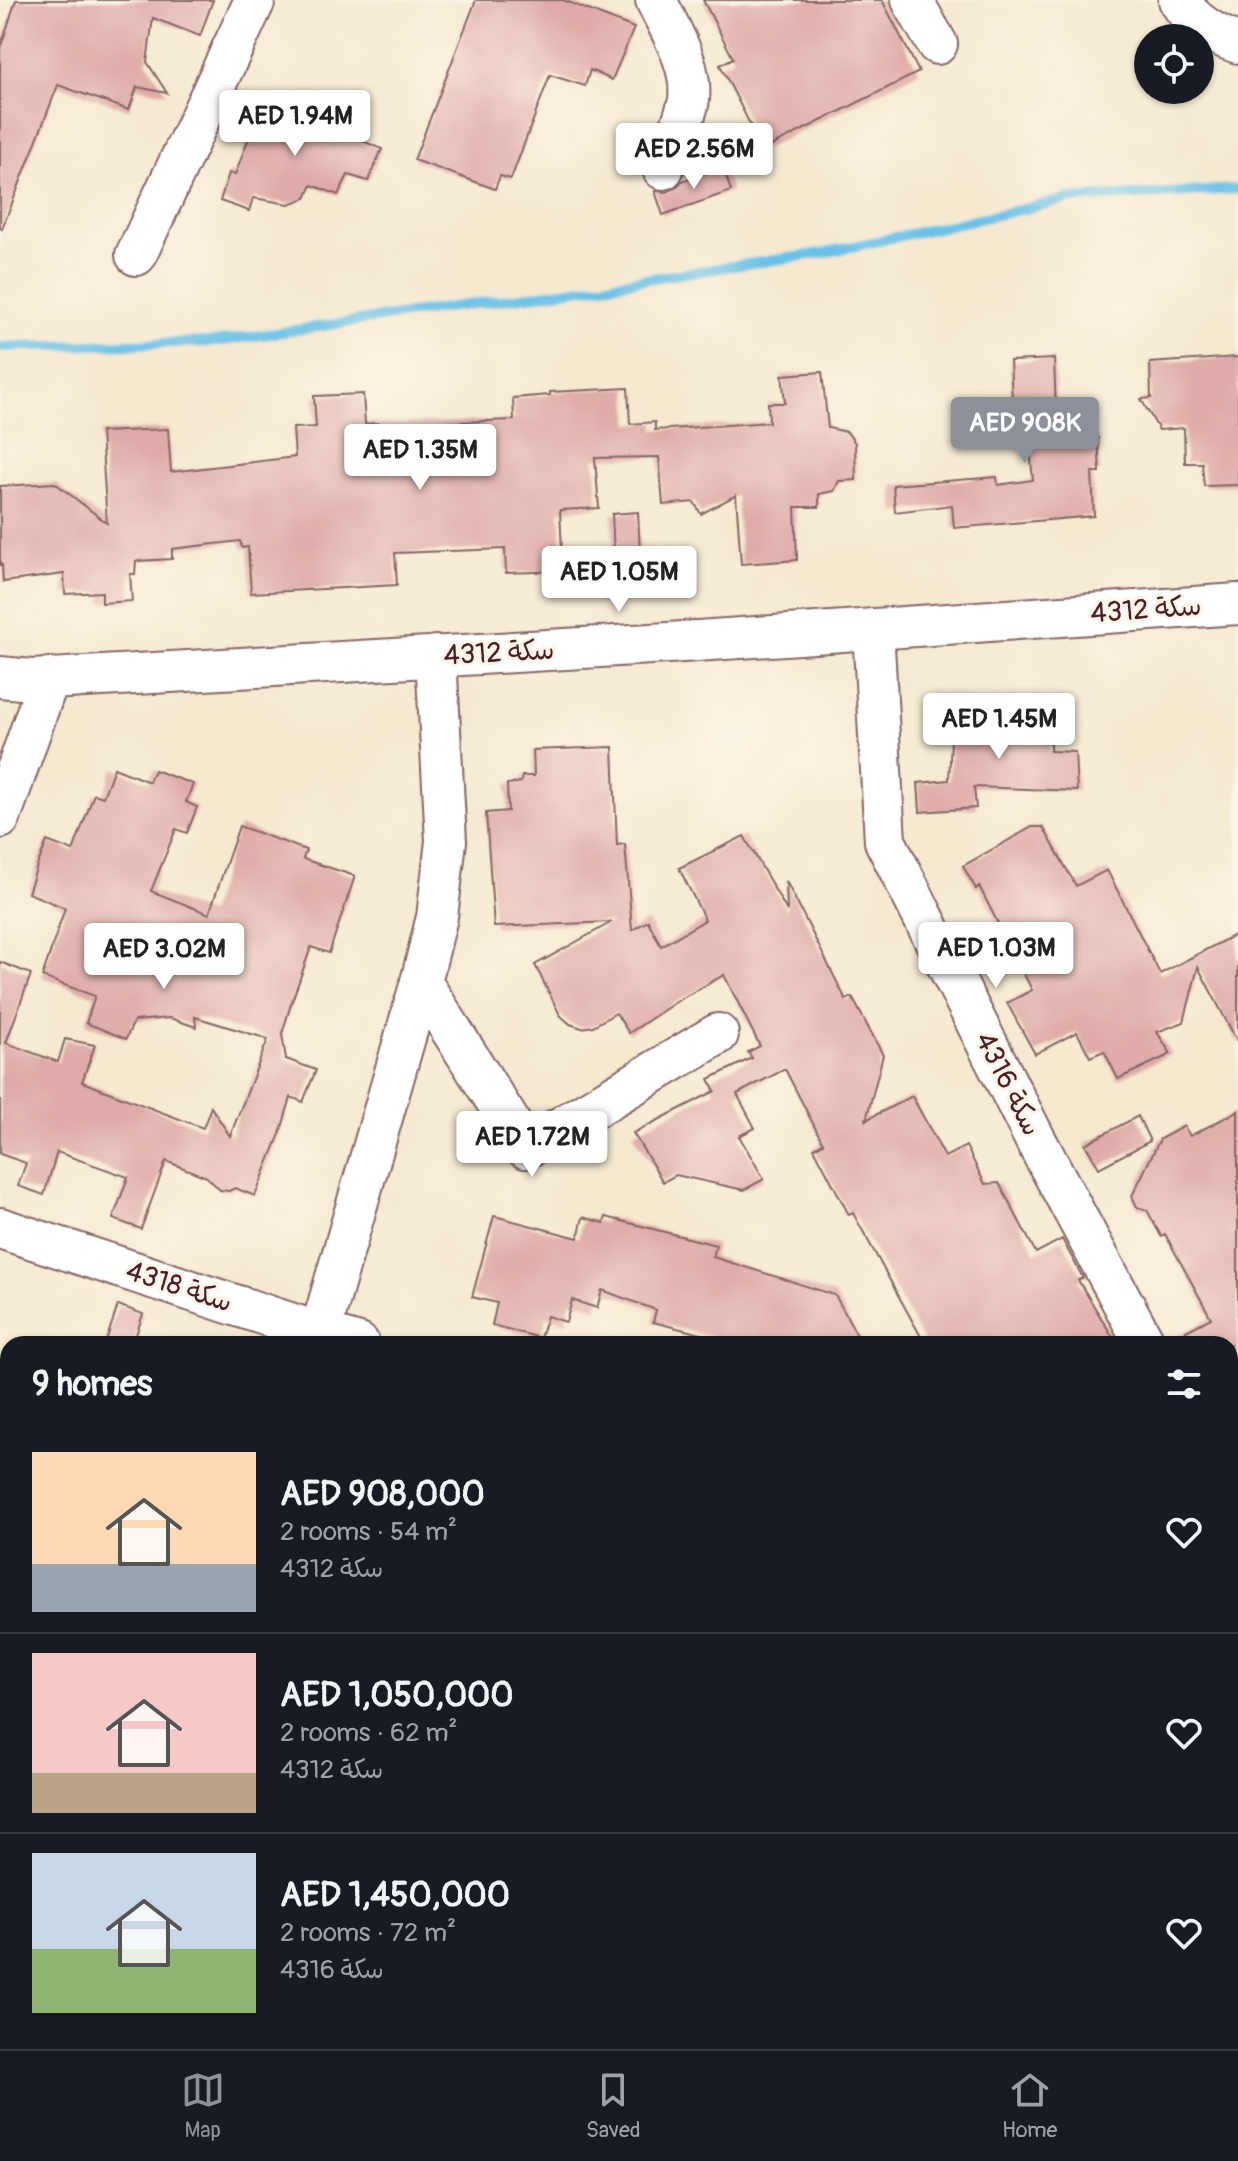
<!DOCTYPE html>
<meta charset="utf-8">
<style>
body{margin:0;font-family:Pangolin,"Playpen Sans Arabic",sans-serif;background:#242831;color:#f1f3f6;height:100vh;display:flex;flex-direction:column;font-size:30px;white-space:nowrap}
*{box-sizing:border-box;margin:0}
p{font-size:26px;color:#9ea1a6}
.icon{flex:none;width:44px;height:44px;fill:none;stroke:currentColor;stroke-width:2;stroke-linecap:round;stroke-linejoin:round}
.map{position:relative;flex:1;overflow:hidden}
.drawer{position:absolute;left:0px;top:1336px;width:1238px;height:714px;display:flex;flex-direction:column;background:#171b24;border-radius:24px 24px 0 0;box-shadow:0 2px 6px #0004}
.drawer>*{flex:none}
.controls{position:absolute;left:1134px;top:24px;display:grid;gap:16px}
.controls a{display:grid;place-items:center;width:80px;height:80px;border-radius:50%;background:#171b24;box-shadow:0 2px 6px #0004;font-size:40px}
.price{position:absolute;translate:-50% -68px;padding:0 18px;border-radius:8px;background:#fff;color:#222;font-size:26px;line-height:52px;filter:drop-shadow(0 2px 4px #0008)}
.price::after{content:'';position:absolute;left:50%;top:48px;width:24px;height:18px;margin-left:-12px;background:inherit;clip-path:polygon(0 0,100% 0,50% 100%)}
.price.active{background:#8c9099;color:#fff}
ul{padding:0;list-style:none}
li{display:flex;align-items:center;gap:24px;height:200px;padding:0 32px}
li+li{border-top:2px solid #363941}
li span{display:grid;place-items:center;flex:none;width:224px;height:160px;border-radius:0px;color:#555}
li>.icon{margin-inline-start:auto}
span .icon{width:96px;height:96px;fill:#fffc;stroke-width:1}
li b{font-size:34px}
h2{display:flex;justify-content:space-between;align-items:center;height:96px;padding:0 32px;font-size:34px}
.tab-bar{display:flex;justify-content:space-around;align-items:center;height:112px;border-top:2px solid #363941;background:#171b24;font-size:22px;color:#9ea1a6}
.tab-bar a{display:grid;justify-items:center;gap:4px}
.tab-bar .active{color:#8c9099}
.map>svg:first-child{display:block}
</style>
<div class="map">
<svg width="1238" height="2049" viewBox="0 0 1238 2049">
<rect width="100%" height="100%" fill="#fcf5e5"/>
<filter id="ink" filterUnits="userSpaceOnUse"><feTurbulence type="fractalNoise" baseFrequency=".0125" numOctaves="2"/><feDisplacementMap in="SourceGraphic" scale="16" xChannelSelector="R" yChannelSelector="G"/><feConvolveMatrix kernelMatrix="1 2 1 2 8 2 1 2 1" color-interpolation-filters="sRGB"/></filter>
<filter id="wash" filterUnits="userSpaceOnUse"><feTurbulence type="fractalNoise" baseFrequency=".006" numOctaves="4" result="noise"/><feDisplacementMap in="SourceGraphic" scale="32" xChannelSelector="R" yChannelSelector="G"/><feGaussianBlur stdDeviation="1.8" result="paint"/><feColorMatrix in="noise" values="0 0 0 0 0 0 0 0 0 0 0 0 0 0 0 0 0 1.4 0 .05"/><feComposite in="paint" operator="in"/></filter>
<g filter="url(#wash)">
<rect width="100%" height="100%" fill="#f5e9d0"/>
<g fill="none" stroke-linecap="round" stroke-linejoin="round">
<path stroke="#6bc1e7" stroke-width="10" d="M0,347L214,342L823,253L1069,199L1238,189"/>
</g>
<g id="blocks">
<g fill="#dfaba8">
<path d="M16,0H213L200,36L153,18L147,62L167,93L137,87L129,110L58,85L2,229L0,228V49Z"/>
<path d="M476,0H563L634,28L612,80L590,70L585,86L550,75L511,179L500,176L495,189L414,160Z"/>
<path d="M703,0H882L919,72L763,150L720,65L733,58Z"/>
<path d="M264,97L330,121L329,127L382,149L368,181L348,175L338,195L312,185L306,198L289,204L253,198L249,211L220,201L229,173L235,175Z"/>
<path d="M723,167L731,191L663,215L655,191L667,192L677,187L682,181Z"/>
<path d="M1238,357V485L1204,486L1202,463H1185L1184,428L1159,430L1141,399L1151,398L1150,363Z"/>
<path d="M1054,359L1056,411L1088,410L1089,440L1098,438L1100,472H1092L1094,516L954,528L952,505L895,512L893,485L997,477L998,485L1033,480L1025,401H1012L1010,361Z"/>
<path d="M822,372L828,428L847,432L855,443L856,480L839,481L834,491L819,494V507H795L797,560L741,564L736,495L701,514L694,502L663,505L659,457L595,458L599,508L560,510L563,571L506,573L505,549L395,553L397,585L251,593L248,547L242,548L240,541L172,549V559L136,561L135,574H130L132,601L102,603V592L65,594L64,574L3,582L2,565H0V486L55,483L107,523L101,432L168,429L171,472L295,457L293,428L316,427L314,396L363,394L365,424L378,423V425L514,420L513,398L550,395V392L628,388L630,424L655,422V430L769,422L768,403H785L782,375Z"/>
<path d="M638,512L641,574L615,575L612,514Z"/>
<path d="M979,713L1050,714V751L1075,752L1077,791L974,787L976,808L920,812L918,783L949,780L952,721L969,722Z"/>
<path d="M613,747L617,845L625,844L632,930L648,921L661,946L705,920L679,868L744,836L787,911L786,881L846,1000L852,997L883,1055L866,1120L912,1096L945,1157L966,1146L985,1184L999,1183L1036,1253L1062,1239L1083,1278L1078,1280L1117,1344H925L853,1213L849,1215L814,1148L823,1143L785,1069L737,1094L755,1128L739,1136L764,1179L744,1190L676,1175L663,1182L633,1133L715,1091L709,1079L752,1058L748,1052L760,1046L724,975L679,1000L629,1033L616,1013L593,1026L582,1028L570,1024L560,1015L535,965L612,922L494,927L486,813L508,811L507,784L521,782L522,776H534L533,750Z"/>
<path d="M114,768L149,782L154,770L193,784L186,802L197,807L187,833L176,829L151,891L209,914L239,826L306,850L303,859L355,876L329,953L311,947L291,1004L282,1034L286,1059L316,1070L303,1102L291,1097L280,1134L255,1196L235,1188L229,1191L220,1190L207,1177L166,1161L141,1229L113,1219L128,1177L57,1152L44,1195L18,1186L26,1163L0,1154V962L31,974L6,1043L58,1062L65,1039L95,1045L82,1082L203,1128L211,1107L230,1136L268,1039L195,1017L196,1027L170,1018L134,1021L126,1039L86,1023L95,996L42,977L65,908L28,893L37,866L47,841L73,851L94,794L103,797Z"/>
<path d="M1032,827H1043L1076,886L1107,870L1160,974L1238,933V1043L1198,967L1184,1022L1157,1032L1171,1054L1118,1079L1104,1051L1090,1057L1077,1032L1035,1054L1007,1003L1032,990L979,886L976,889L963,866Z"/>
<path d="M1238,1111V1368L1230,1354V1344H1168L1167,1341L1211,1318L1165,1234L1161,1236L1147,1210L1137,1207L1132,1196L1160,1139L1184,1126L1190,1136Z"/>
<path d="M1138,1116L1150,1141L1099,1168L1085,1144Z"/>
<path d="M494,1216L578,1238L583,1217L604,1223L606,1217L716,1245L713,1257L835,1295L862,1344H715L717,1338L653,1322L656,1310L602,1290L597,1308L572,1300L566,1322L547,1316L540,1338L492,1325L497,1303L472,1297Z"/>
<path d="M118,1305L143,1314L133,1344H105Z"/>
</g>
</g>
</g>
<g filter="url(#ink)">
<use href="#blocks" fill-opacity="0" stroke="#866665" stroke-width="2"/>
<g fill="none" stroke-linecap="round" stroke-linejoin="round">
<g stroke="#866665" stroke-width="44">
<g id="street">
<path d="M656,0C670,30 693,65 689,99C687,116 669,152 663,169"/>
<path d="M912,0L937,44"/>
<path d="M1179,0C1192,22 1214,35 1238,43"/>
<path d="M136,255L255,0"/>
<path d="M873,629L885,841L1035,1139L1145,1344"/>
<path d="M0,677L33,680L668,643L1238,604"/>
<path d="M0,818L49,678"/>
<path d="M421,982L526,1148L718,1034"/>
<path d="M0,1228L320,1333L359,1344"/>
<path d="M320,1333L421,982L437,917L446,841L436,656"/>
<path d="M1230,1504L1238,1519"/>
<path d="M1230,1664L1238,1660"/>
<path d="M0,1709L8,1713"/>
<path d="M655,2042L669,2049"/>
<path d="M1207,2042L1208,2049"/>
</g>
</g>
<use href="#street" stroke="#fff" stroke-width="40"/>
</g>
</g>
<g text-anchor="middle" dominant-baseline="central" stroke-width="6" stroke-linejoin="round" paint-order="stroke">
<g font-size="28" fill="#4a1f2b" stroke="#fcf5e5">
<text transform="translate(1146 610) rotate(-4)">سكة 4312</text>
<text transform="translate(499 653) rotate(-3)">سكة 4312</text>
<text transform="translate(1008 1084) rotate(63)">سكة 4316</text>
<text transform="translate(179 1287) rotate(18)">سكة 4318</text>
</g>
</g>
</svg>
<div class="controls">
<a><svg class="icon" aria-label="locate" viewBox="0 0 24 24"><circle cx="12" cy="12" r="6"/><path d="M12 2v4M12 18v4M2 12h4M18 12h4"/></svg></a>
</div>
<b class="price" style="left:295px;top:158px">AED 1.94M</b>
<b class="price" style="left:694px;top:191px">AED 2.56M</b>
<b class="price active" style="left:1025px;top:465px">AED 908K</b>
<b class="price" style="left:420px;top:492px">AED 1.35M</b>
<b class="price" style="left:619px;top:614px">AED 1.05M</b>
<b class="price" style="left:999px;top:761px">AED 1.45M</b>
<b class="price" style="left:996px;top:990px">AED 1.03M</b>
<b class="price" style="left:164px;top:991px">AED 3.02M</b>
<b class="price" style="left:532px;top:1179px">AED 1.72M</b>
<section class="drawer">
<h2>9 homes<svg class="icon" aria-label="filters" viewBox="0 0 24 24"><path d="M4 7h16M4 17h16"/><circle cx="9" cy="7" r="2"/><circle cx="15" cy="17" r="2"/></svg></h2>
<ul>
<li><span style="background:linear-gradient(#ffd9b3 70%,#9aa5b1 0)"><svg class="icon" aria-label="home" viewBox="0 0 24 24"><path d="M3 11l9-7 9 7M6 9v11h12V9"/></svg></span><div><b>AED 908,000</b><p>2 rooms · 54 m²</p><p>سكة 4312</p></div><svg class="icon" aria-label="heart" viewBox="0 0 24 24"><path d="M12 20l-8-8c-3-5 5-10 8-4 3-6 11-1 8 4z"/></svg></li>
<li><span style="background:linear-gradient(#f6c9c9 75%,#b9a48a 0)"><svg class="icon" aria-label="home" viewBox="0 0 24 24"><path d="M3 11l9-7 9 7M6 9v11h12V9"/></svg></span><div><b>AED 1,050,000</b><p>2 rooms · 62 m²</p><p>سكة 4312</p></div><svg class="icon" aria-label="heart" viewBox="0 0 24 24"><path d="M12 20l-8-8c-3-5 5-10 8-4 3-6 11-1 8 4z"/></svg></li>
<li><span style="background:linear-gradient(#c9d6e8 60%,#8fb573 0)"><svg class="icon" aria-label="home" viewBox="0 0 24 24"><path d="M3 11l9-7 9 7M6 9v11h12V9"/></svg></span><div><b>AED 1,450,000</b><p>2 rooms · 72 m²</p><p>سكة 4316</p></div><svg class="icon" aria-label="heart" viewBox="0 0 24 24"><path d="M12 20l-8-8c-3-5 5-10 8-4 3-6 11-1 8 4z"/></svg></li>
</ul>
</section>
</div>
<nav class="tab-bar">
<a class="active"><svg class="icon" aria-label="map" viewBox="0 0 24 24"><path d="M3 6l6-2 6 2 6-2v14l-6 2-6-2-6 2zM9 4v14M15 6v14"/></svg>Map</a>
<a><svg class="icon" aria-label="saved" viewBox="0 0 24 24"><path d="M7 4h10v16l-5-4-5 4z"/></svg>Saved</a>
<a><svg class="icon" aria-label="home" viewBox="0 0 24 24"><path d="M3 11l9-7 9 7M6 9v11h12V9"/></svg>Home</a>
</nav>
